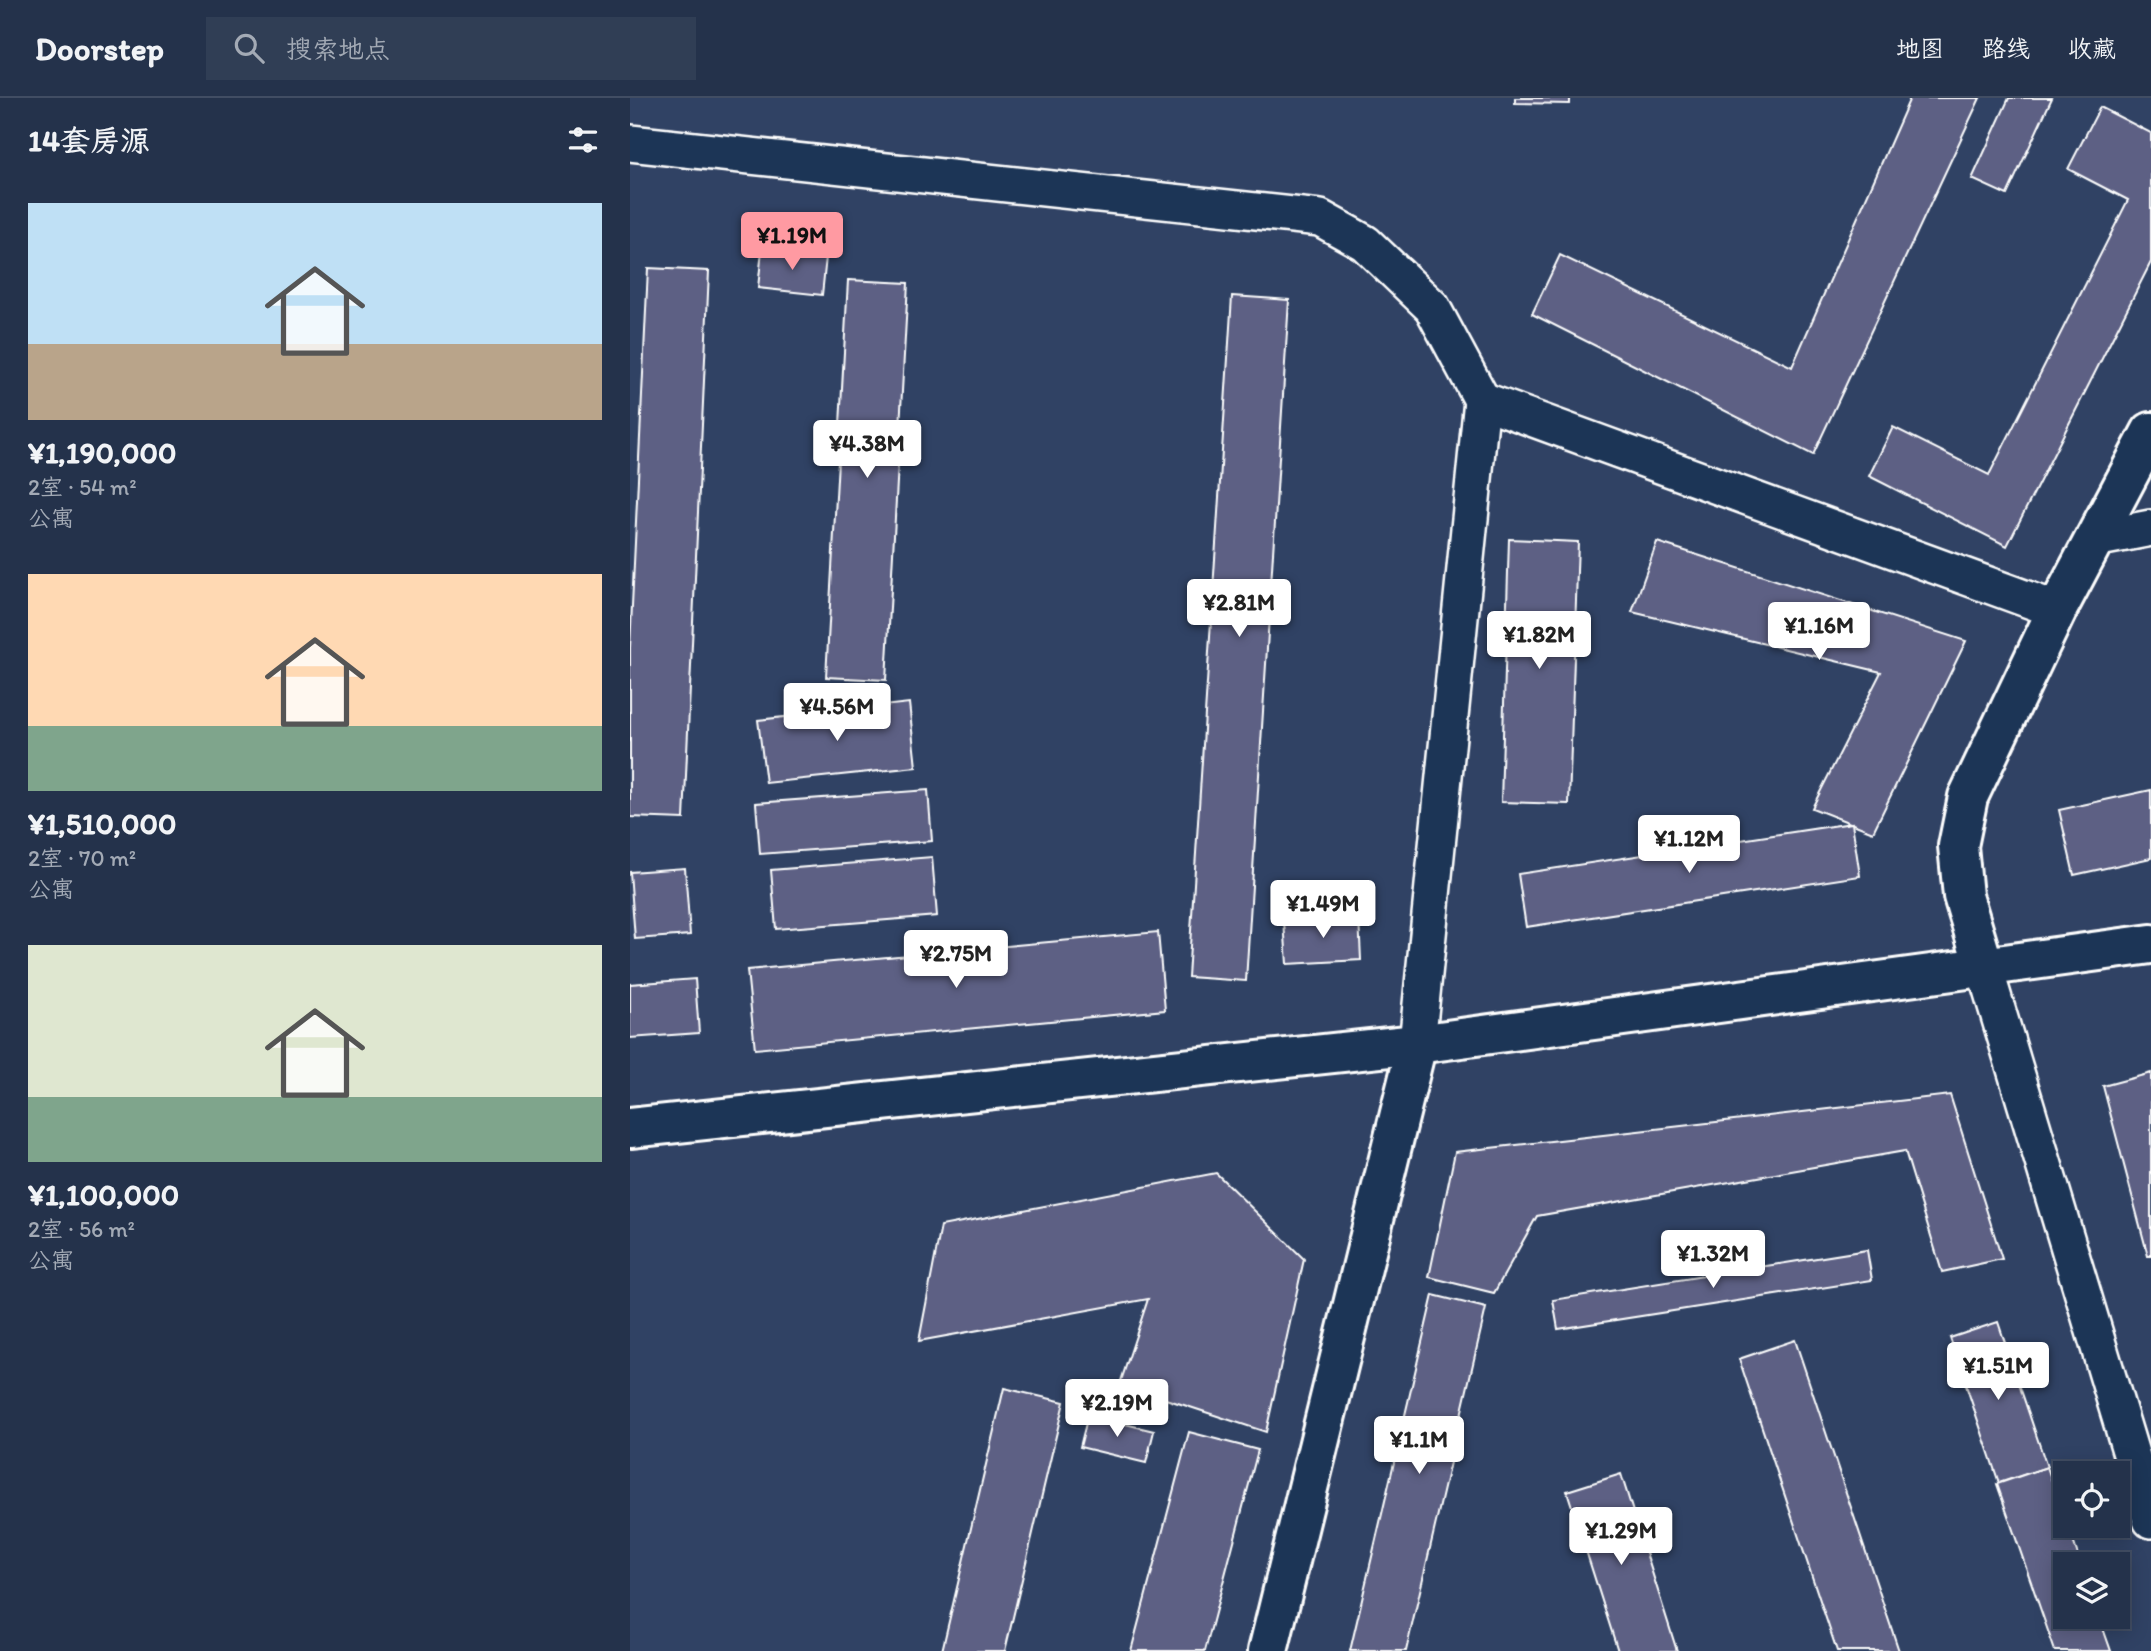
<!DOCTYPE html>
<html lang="zh">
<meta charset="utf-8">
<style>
body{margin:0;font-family:Itim,"LXGW WenKai TC",sans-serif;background:#303e55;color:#f1f3f6;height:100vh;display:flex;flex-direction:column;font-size:26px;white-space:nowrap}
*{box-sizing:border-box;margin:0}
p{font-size:23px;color:#a3aab5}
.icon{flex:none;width:38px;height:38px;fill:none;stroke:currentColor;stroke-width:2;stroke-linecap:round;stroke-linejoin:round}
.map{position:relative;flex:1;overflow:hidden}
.panel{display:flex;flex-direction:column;background:#24324b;width:630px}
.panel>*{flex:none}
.controls{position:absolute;left:1423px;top:1363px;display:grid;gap:14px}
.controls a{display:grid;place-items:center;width:77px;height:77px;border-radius:0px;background:#24324b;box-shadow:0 4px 18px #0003,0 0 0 2px #414d63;font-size:35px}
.price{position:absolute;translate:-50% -60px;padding:0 16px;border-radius:7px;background:#fff;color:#222;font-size:23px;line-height:46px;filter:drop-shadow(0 2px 4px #0008)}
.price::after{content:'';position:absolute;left:50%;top:42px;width:21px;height:16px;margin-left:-10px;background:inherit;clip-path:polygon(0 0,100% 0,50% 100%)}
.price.on{background:#ff9aa2;color:#111}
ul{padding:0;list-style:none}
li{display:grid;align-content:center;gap:14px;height:371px;padding:0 28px}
li span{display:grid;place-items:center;height:217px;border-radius:0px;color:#555}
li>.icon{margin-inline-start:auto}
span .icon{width:126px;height:126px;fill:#fffc;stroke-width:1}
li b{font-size:30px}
h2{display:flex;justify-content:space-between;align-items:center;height:84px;padding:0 28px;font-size:30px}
header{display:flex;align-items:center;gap:42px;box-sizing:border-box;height:98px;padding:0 35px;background:#24324b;border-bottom:2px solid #414d63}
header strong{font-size:33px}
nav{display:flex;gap:38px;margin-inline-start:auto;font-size:24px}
.search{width:490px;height:63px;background:#303e55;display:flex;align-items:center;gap:18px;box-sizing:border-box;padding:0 24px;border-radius:0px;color:#a3aab5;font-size:26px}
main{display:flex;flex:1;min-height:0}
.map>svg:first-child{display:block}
</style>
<header>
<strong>Doorstep</strong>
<div class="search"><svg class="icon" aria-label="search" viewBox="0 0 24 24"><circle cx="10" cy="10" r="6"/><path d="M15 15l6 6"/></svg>搜索地点</div>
<nav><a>地图</a><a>路线</a><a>收藏</a></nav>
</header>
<main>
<section class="panel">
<h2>14套房源<svg class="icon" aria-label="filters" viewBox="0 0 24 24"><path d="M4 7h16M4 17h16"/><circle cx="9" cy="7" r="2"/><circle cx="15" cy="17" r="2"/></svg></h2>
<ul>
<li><span style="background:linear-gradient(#bfe0f5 65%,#b9a48a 0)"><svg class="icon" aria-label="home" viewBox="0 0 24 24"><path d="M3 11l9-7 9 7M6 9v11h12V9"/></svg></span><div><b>¥1,190,000</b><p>2室 · 54 m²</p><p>公寓</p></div></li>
<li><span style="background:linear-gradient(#ffd9b3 70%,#7fa58c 0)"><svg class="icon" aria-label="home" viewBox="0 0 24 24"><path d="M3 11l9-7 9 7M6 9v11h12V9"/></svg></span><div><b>¥1,510,000</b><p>2室 · 70 m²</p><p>公寓</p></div></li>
<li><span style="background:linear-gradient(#dfe7d0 70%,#7fa58c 0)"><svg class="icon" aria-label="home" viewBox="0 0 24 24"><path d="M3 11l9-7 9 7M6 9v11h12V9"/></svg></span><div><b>¥1,100,000</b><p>2室 · 56 m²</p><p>公寓</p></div></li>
</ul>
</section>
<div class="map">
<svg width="1521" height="1553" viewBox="0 0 1521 1553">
<rect width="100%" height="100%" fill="#304264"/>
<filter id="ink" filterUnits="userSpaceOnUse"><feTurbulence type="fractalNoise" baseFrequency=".0143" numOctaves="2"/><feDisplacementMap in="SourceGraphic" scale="14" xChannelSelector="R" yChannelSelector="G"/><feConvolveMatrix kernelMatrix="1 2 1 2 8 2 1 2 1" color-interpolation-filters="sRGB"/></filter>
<g filter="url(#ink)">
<g fill="#5d6084" stroke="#fff" stroke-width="2">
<path d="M885,0H940V6L885,5Z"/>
<path d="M1280,0H1350L1183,357L902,216L930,157L1162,269Z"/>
<path d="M1379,0H1422L1377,97L1342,81Z"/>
<path d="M1470,9L1521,35V164L1377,448L1239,378L1263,329L1359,377L1498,102L1438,71Z"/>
<path d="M132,152L196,159L192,197L128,190Z"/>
<path d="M18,170L79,173L54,721L0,719V550Z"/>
<path d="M218,182L278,185L256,582L196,579Z"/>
<path d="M602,198L659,202L616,883L558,879Z"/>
<path d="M879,441L948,444L939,706L871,704Z"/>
<path d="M1027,444L1336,543L1243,734L1182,710L1251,574L1002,514Z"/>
<path d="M279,605L286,669L136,685L128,622Z"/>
<path d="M298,692L302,743L130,756L126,705Z"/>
<path d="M1521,692V760L1444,777L1429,712Z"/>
<path d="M1222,725L1230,778L896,829L888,776Z"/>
<path d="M302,759L307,818L146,831L141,772Z"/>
<path d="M55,770L60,837L5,841L0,774Z"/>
<path d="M729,819L731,862L657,866L654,823Z"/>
<path d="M528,834L535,912L125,951L117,872Z"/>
<path d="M65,881L69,935L0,940V886Z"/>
<path d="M1521,975V1158H1518L1473,988Z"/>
<path d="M1320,997L1372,1161L1312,1174L1275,1053L907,1118L864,1195L799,1179L825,1054Z"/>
<path d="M586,1075L674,1161L636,1334L490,1286L518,1201L289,1243L311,1128Z"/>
<path d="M1237,1152L1242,1182L928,1231L923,1202Z"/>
<path d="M803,1197L856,1210L776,1553H720Z"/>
<path d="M1368,1224L1417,1369L1369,1385L1320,1240Z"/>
<path d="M1165,1242L1269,1553H1207L1109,1261Z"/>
<path d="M374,1290L434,1304L375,1553H312Z"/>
<path d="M458,1317L524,1333L516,1365L450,1349Z"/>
<path d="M559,1334L628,1352L575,1553H501Z"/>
<path d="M1417,1369L1435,1421V1428H1438L1451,1466H1435V1519H1469L1481,1553H1425L1367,1386Z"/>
<path d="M991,1376L1047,1553H988L937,1393Z"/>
</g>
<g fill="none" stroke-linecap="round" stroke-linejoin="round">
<g stroke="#fff" stroke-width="40">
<g id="street">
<path d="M0,45L690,120L735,145L802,209L852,302L787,946"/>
<path d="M852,302L1427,512"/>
<path d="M1464,441L1521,430"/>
<path d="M1354,868L1521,1422"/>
</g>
</g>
<g stroke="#fff" stroke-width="44">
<g id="secondary">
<path d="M1354,868L1333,798L1328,748L1338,699L1427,512L1521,334"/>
<path d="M0,1030L787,946L1521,846"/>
<path d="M638,1553L787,946"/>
</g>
</g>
<use href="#street" stroke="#1d3557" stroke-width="35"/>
<use href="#secondary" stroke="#1d3557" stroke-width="38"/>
</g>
</g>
</svg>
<div class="controls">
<a><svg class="icon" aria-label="locate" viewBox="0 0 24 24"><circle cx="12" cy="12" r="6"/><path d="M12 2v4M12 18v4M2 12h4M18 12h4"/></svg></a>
<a><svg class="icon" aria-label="layers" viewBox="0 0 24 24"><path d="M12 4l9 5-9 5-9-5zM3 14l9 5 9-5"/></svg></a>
</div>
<b class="price on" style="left:162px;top:174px">¥1.19M</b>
<b class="price" style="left:237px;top:382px">¥4.38M</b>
<b class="price" style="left:609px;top:541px">¥2.81M</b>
<b class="price" style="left:1189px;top:564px">¥1.16M</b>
<b class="price" style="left:909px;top:573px">¥1.82M</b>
<b class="price" style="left:207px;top:645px">¥4.56M</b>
<b class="price" style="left:1059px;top:777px">¥1.12M</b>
<b class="price" style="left:693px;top:842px">¥1.49M</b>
<b class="price" style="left:326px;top:892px">¥2.75M</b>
<b class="price" style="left:1083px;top:1192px">¥1.32M</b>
<b class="price" style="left:1368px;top:1304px">¥1.51M</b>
<b class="price" style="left:487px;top:1341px">¥2.19M</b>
<b class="price" style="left:789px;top:1378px">¥1.1M</b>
<b class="price" style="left:991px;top:1469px">¥1.29M</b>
</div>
</main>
